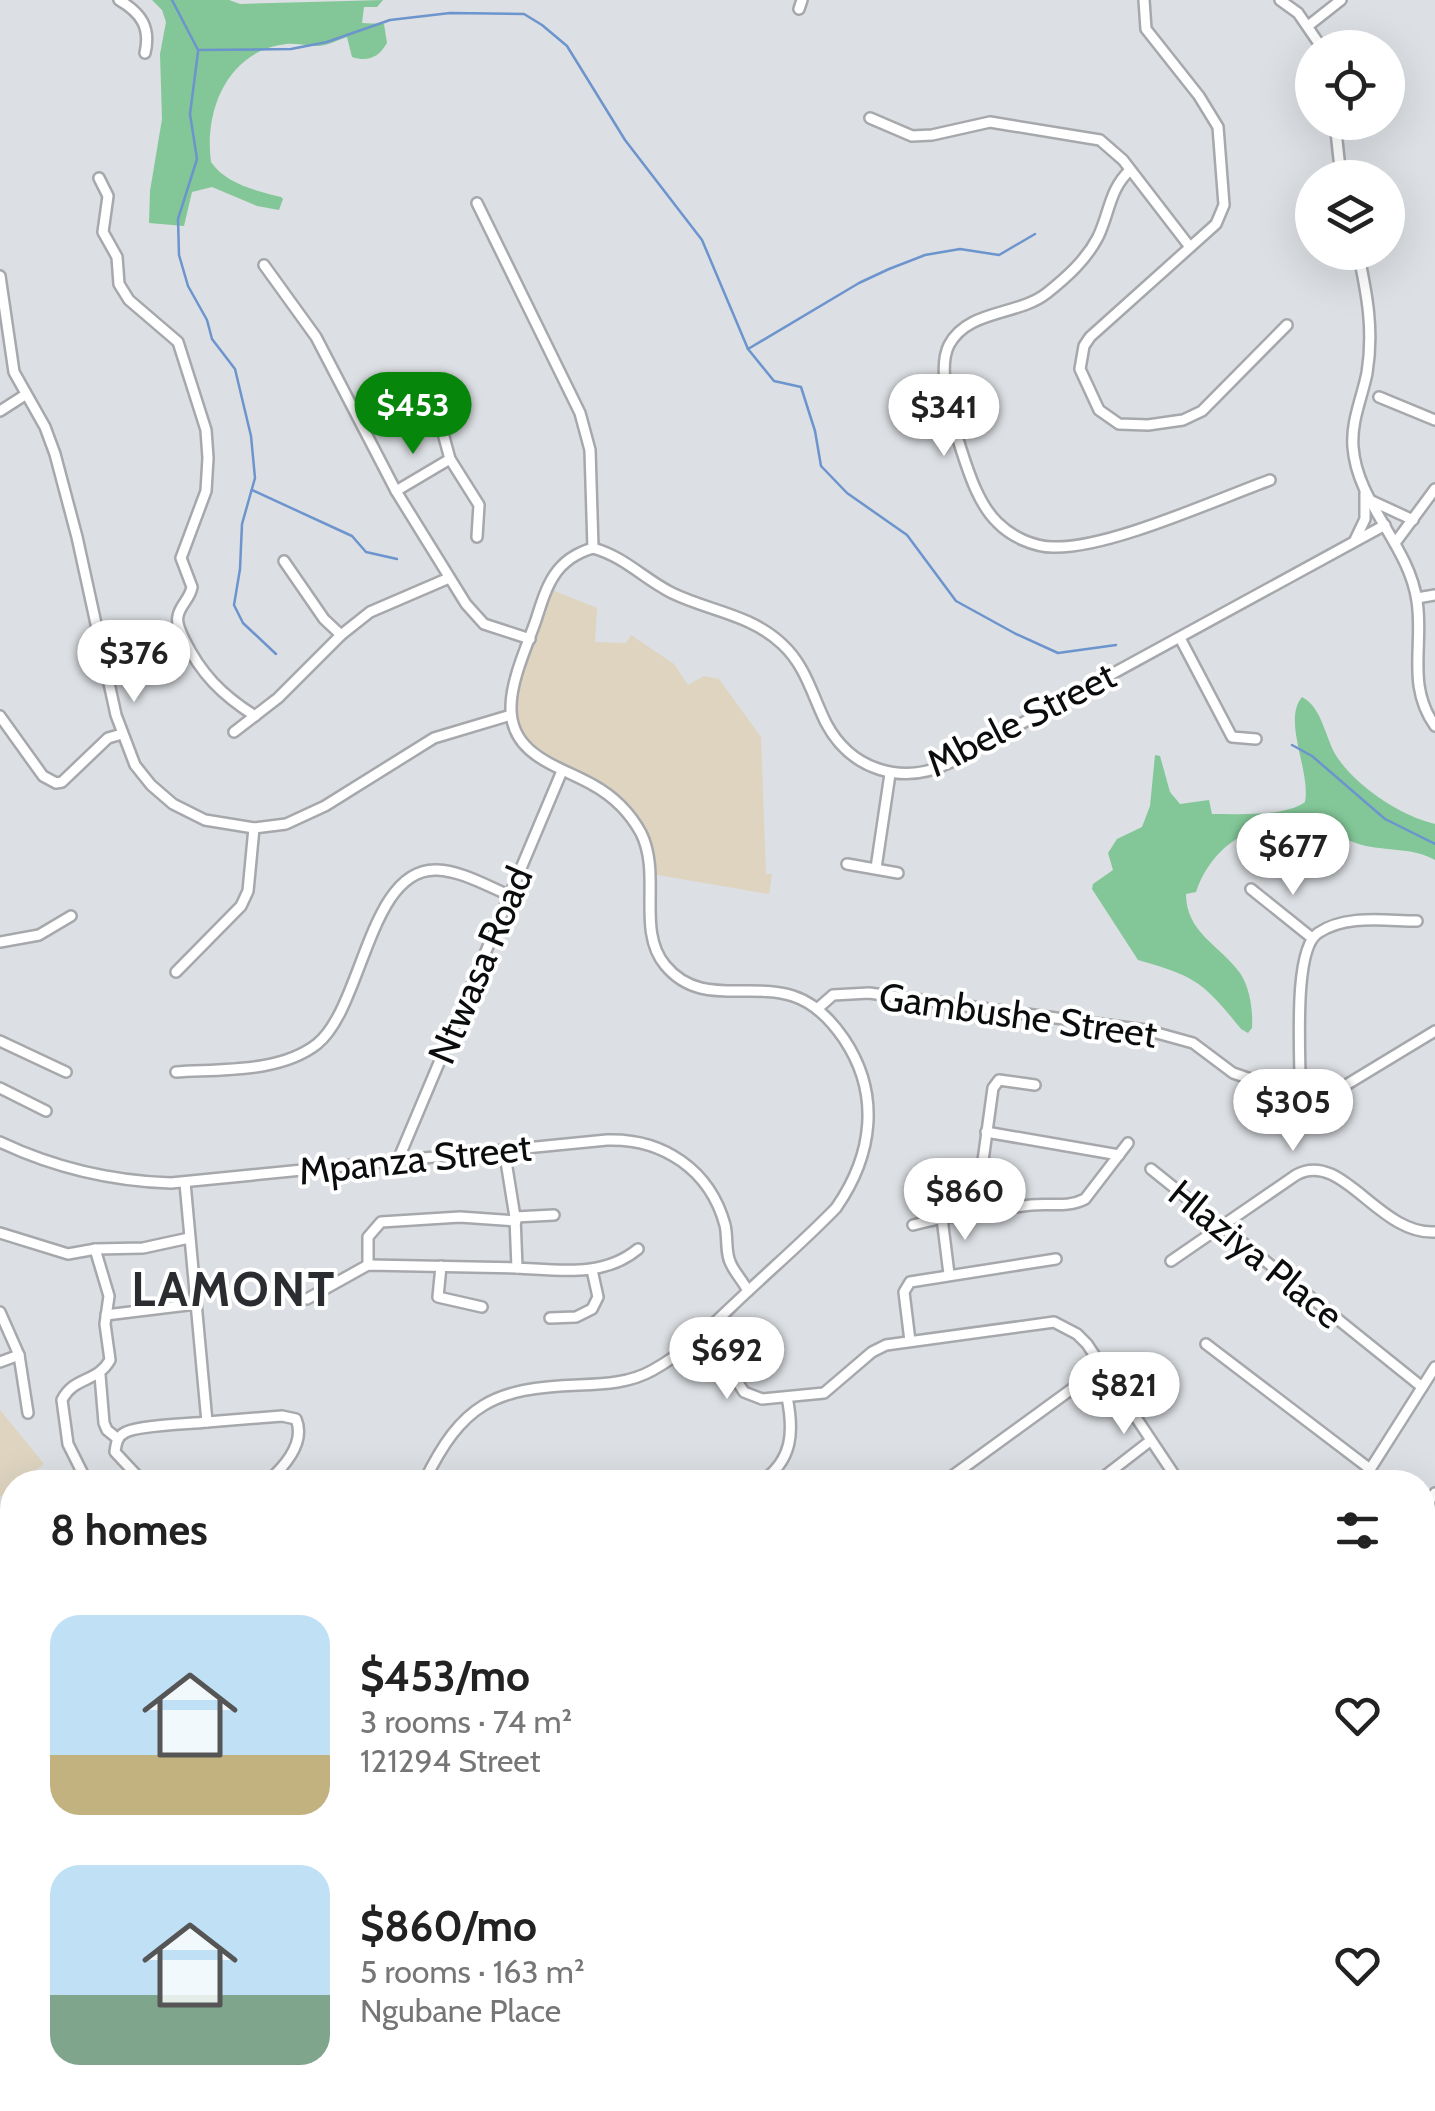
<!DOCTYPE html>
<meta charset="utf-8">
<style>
body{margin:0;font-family:Cabin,sans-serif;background:#f2f2f2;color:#222;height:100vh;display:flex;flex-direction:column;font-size:38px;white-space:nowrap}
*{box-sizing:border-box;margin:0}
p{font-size:32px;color:#767676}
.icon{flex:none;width:55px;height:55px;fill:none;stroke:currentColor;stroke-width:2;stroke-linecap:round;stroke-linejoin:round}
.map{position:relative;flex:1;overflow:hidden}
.sheet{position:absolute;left:0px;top:1470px;width:1435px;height:642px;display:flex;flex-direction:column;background:#fff;border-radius:40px 40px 0 0;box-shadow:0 10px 40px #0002}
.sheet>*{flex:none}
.fabs{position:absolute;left:1295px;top:30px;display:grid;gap:20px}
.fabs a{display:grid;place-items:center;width:110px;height:110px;border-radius:50%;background:#fff;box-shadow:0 10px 40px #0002;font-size:50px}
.price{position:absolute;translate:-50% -85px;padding:0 22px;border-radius:35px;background:#fff;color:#222;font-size:32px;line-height:65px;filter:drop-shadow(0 2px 5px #0008)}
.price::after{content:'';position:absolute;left:50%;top:60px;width:30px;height:22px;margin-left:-15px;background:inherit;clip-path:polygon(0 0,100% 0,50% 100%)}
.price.on{background:#06870b;color:#fff}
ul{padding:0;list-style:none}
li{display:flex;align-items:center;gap:30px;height:250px;padding:0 50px}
li span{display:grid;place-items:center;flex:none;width:280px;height:200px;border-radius:30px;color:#555}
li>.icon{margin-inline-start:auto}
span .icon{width:120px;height:120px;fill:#fffc;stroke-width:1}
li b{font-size:42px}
h2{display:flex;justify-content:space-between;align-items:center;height:120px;padding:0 50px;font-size:42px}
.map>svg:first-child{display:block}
</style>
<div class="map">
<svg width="1435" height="2111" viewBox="0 0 1435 2111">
<rect width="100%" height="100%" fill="#dcdfe3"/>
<g fill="#ded4bf">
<path d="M547,588L597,608L595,642L626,643L631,635L674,664L688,685L704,676L719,679L761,737L766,874H772L769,894L652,874L644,838L614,799L544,762L518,736L511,702Z"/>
<path d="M0,1410L44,1464L20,1482H12V1488L0,1497Z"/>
<path d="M1423,2093L1427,2111H1093L1097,2100H1422Z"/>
</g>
<g fill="#83c798">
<path d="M152,0H229L240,4L383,0L377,7H364L362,23L384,24L387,43C378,58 368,62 352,57L347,37C337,40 327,46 317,46C307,46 296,43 286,44C227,51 204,111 211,162C226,184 257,191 281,197L283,199L279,210L257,206L212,187L192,192L184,226L149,223L150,191L162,119L160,54L166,22L162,10Z"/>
<path d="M1302,697C1323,708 1325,739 1337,757C1357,787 1401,816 1435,824V860C1415,848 1389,851 1366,846C1348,842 1333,831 1315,826C1263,814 1213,841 1196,892L1186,894C1186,933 1220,945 1240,973C1250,988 1253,1010 1252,1028L1248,1033L1241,1029C1204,983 1196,976 1138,960L1092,889L1093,884L1113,870L1108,853L1117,839L1142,827L1150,806L1155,755L1160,756L1170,792L1180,804L1209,800L1212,814C1237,814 1285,817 1305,802C1311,771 1282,721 1302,697Z"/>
<path d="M1435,1633V1774L1423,1799V1650Z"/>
<path d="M12,2073V2100H266L256,2111H0V2081Z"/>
<path d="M449,2100H680L651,2111H448L446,2108Z"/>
</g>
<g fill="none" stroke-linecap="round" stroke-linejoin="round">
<g stroke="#6c94cd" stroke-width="2.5">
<path d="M172,0L198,50L291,49L327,42L390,20L450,13L524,14L542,25L567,46L625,140L702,240L748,349L774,381L801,387L815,431L821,466L847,493L907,535L956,601L1016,634L1058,653L1116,645"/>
<path d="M198,52L190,114L197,159L178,219L179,255L188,286L207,320L212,339L235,369L251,436L255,478L242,524L240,569L234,605L243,623L276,654"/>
<path d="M748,349L859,283L889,269L925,255L960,249L999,255L1035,234"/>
<path d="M252,490L352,536L366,552L397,559"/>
<path d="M1292,745L1312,756L1385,819L1435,844"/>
<path d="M1422,1745L1435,1730"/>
<path d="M482,2100C509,2111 549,2106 578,2100"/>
<path d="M171,2111L196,2100"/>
</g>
<g stroke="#a6a8ac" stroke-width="14">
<g id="street">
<path d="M119,0C141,13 151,27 145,53"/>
<path d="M1144,0L1146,29L1199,96L1218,127L1224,205L1216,224L1090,337L1084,346L1080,369L1099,410L1119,424L1148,425L1183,420L1202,411L1287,325"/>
<path d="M1280,0L1298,13L1322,48"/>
<path d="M799,9L802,0"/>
<path d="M1308,26L1341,0"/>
<path d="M870,118L912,136L932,135L990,122L1100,140L1123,160L1190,247"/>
<path d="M1335,122L1341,178"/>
<path d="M1130,170C1109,190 1110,212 1098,237C1086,260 1067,277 1047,293C1018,316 968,309 949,345C936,370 953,424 961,449C969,474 979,505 998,523C1012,537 1034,547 1053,547C1108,549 1215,500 1270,480"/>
<path d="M99,178L108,196L103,232L117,257L119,284L129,300L178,342L206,430L208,458L206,491L181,558L192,587C190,599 180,605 178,616C176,624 181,632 184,639C201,674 222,695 255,716"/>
<path d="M477,203L580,413L590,450L593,548"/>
<path d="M1358,252C1367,294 1374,330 1367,373C1362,398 1351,421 1353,447C1357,503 1409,545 1417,601C1424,645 1406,685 1435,726"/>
<path d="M264,265L316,337L396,491L466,604L484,624L530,639"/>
<path d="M0,276L14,372L45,427L55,454L77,537L116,715L135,765L151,785L173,804L205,820L254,828L286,824L325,806L434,738L511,715"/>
<path d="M1379,397L1435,420"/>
<path d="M428,398L441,426L450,459L479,505L477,537"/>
<path d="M0,411L25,395"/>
<path d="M396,491L450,459"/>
<path d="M1372,501L1413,520"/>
<path d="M1355,540L1365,519V493"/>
<path d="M1395,543L1435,489"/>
<path d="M593,548C625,557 644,579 672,593C709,611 750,614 782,644C806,666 812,695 826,723C851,770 902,786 949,763L1385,525"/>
<path d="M284,561L324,619L341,635"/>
<path d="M1417,598L1435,595"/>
<path d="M1180,638L1232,737L1256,739"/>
<path d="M0,716L43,776L56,783L62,782L108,738L122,734"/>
<path d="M234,732L278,698L341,635L370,612L449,578"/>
<path d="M847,864L898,873"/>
<path d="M876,868L890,774"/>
<path d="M1251,889L1312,938"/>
<path d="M0,942L39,935L71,916"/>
<path d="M176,972L241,906L248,891L254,828"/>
<path d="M817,1009L833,995L869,993L1146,1030L1193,1043L1233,1073L1286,1091L1323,1090L1346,1085L1435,1031"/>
<path d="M0,1041L66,1072"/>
<path d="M176,1072C221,1069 280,1073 317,1044C363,1007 369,867 437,870C462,871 487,886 509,895"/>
<path d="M0,1088L46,1111"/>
<path d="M1300,1092C1301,1060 1292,950 1318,933C1346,914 1386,921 1417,921"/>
<path d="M986,1132L1119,1155"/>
<path d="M0,1142C55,1168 110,1181 171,1183L607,1140C663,1138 710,1170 725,1225C728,1237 725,1254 731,1264C735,1273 743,1281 748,1291"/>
<path d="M504,1149L515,1217L517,1268C559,1270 603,1278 638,1249"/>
<path d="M398,1160L562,771"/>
<path d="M1151,1169L1422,1387"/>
<path d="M980,1212L978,1197L993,1088L999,1080L1035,1085"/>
<path d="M515,1217L554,1215"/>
<path d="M942,1218L949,1274"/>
<path d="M913,1225C951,1215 991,1210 1031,1205C1050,1203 1068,1208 1085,1199L1128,1143"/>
<path d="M0,1233L68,1254L96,1249L143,1248L189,1238"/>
<path d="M1171,1261L1296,1175C1342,1149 1378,1235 1435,1232"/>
<path d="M368,1265V1237L381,1222L460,1217L516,1221"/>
<path d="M441,1266L438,1297L482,1307"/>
<path d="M307,1299L368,1265L517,1268"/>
<path d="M0,1312L19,1355L28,1413"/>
<path d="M106,1315L196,1304"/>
<path d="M550,1318L576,1317L592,1309L598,1297L592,1270"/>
<path d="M702,1334L717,1350L744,1392L762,1399L824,1393L872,1352L886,1345L1054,1322L1077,1334L1087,1344L1179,1482"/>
<path d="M910,1341L904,1292L910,1282L1056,1259"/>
<path d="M1206,1344L1370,1469"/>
<path d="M0,1362L19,1355"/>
<path d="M100,1375L104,1423L107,1430L118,1439"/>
<path d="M207,1422L282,1416L296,1419C306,1443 284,1467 267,1482"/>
<path d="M87,1482L68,1444L62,1400C74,1376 97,1383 110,1360L105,1324L109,1296L95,1249"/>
<path d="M143,1482L115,1452C116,1444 117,1436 126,1432C140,1425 189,1424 207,1422L185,1183"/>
<path d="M424,1482C462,1404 493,1388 579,1385C605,1384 630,1383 653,1370C689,1350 717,1320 747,1292C777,1264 808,1237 836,1208C873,1155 881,1094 844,1039C831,1020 815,1003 793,996C748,982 699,1007 665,965C636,930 662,875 641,833C630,813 613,796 593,785C560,766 510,756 511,707C511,680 527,646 536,620C547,585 555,559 593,548"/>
<path d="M761,1482C793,1460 794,1432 787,1397"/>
<path d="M944,1482L1102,1367"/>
<path d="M1097,1482L1150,1441"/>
<path d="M1362,1482L1435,1367"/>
<path d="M1422,1511L1435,1493"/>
<path d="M0,1526L12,1541"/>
<path d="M1422,1798L1435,1773"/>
<path d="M0,1889L11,1885"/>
<path d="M0,2008L12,2000"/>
<path d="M374,2111L392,2107L399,2111"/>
<path d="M1092,2111L1097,2100"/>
<path d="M1183,2111L1188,2100"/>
</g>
</g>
<g stroke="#a6a8ac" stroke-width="16">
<path id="secondary" d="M0,1783L12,1775"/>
</g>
<use href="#street" stroke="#fff" stroke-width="9"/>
<use href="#secondary" stroke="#fff" stroke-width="11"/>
</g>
<g text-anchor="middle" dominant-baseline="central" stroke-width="8" stroke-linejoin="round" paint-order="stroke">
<g font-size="38" fill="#0b0c0d" stroke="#fff">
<text transform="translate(1021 719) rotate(-27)">Mbele Street</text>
<text transform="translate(480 965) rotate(-67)">Ntwasa Road</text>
<text transform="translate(1018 1015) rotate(8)">Gambushe Street</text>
<text transform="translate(415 1159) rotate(-6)">Mpanza Street</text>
<text transform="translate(1256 1254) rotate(39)">Hlaziya Place</text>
</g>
<g font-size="48" font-weight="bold" letter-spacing="2.5" fill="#2a2c2f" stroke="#fff">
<text x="234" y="1289">LAMONT</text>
</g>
</g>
</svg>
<div class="fabs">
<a><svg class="icon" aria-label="locate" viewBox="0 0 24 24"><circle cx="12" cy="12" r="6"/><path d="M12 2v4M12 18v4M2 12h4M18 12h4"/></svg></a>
<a><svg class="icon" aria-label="layers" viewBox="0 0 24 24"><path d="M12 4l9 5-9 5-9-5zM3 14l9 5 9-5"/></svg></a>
</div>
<b class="price on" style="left:413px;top:457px">$453</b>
<b class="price" style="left:944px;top:459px">$341</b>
<b class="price" style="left:134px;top:705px">$376</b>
<b class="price" style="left:1293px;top:898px">$677</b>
<b class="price" style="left:1293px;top:1154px">$305</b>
<b class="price" style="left:965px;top:1243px">$860</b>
<b class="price" style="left:727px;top:1402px">$692</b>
<b class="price" style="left:1124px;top:1437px">$821</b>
<section class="sheet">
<h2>8 homes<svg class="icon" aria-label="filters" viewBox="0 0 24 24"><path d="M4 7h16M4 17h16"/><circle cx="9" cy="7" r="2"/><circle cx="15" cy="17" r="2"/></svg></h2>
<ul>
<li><span style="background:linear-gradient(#bfe0f5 70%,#c2b280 0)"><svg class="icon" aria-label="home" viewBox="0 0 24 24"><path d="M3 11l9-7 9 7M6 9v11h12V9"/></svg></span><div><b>$453/mo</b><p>3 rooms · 74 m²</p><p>121294 Street</p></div><svg class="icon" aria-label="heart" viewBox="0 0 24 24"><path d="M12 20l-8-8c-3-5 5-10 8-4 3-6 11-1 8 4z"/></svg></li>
<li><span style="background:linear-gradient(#bfe0f5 65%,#7fa58c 0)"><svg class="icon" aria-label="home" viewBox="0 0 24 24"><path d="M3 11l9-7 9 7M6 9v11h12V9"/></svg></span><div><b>$860/mo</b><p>5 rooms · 163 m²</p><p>Ngubane Place</p></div><svg class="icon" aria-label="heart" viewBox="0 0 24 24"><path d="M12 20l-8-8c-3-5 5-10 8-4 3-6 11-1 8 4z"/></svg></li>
</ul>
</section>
</div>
